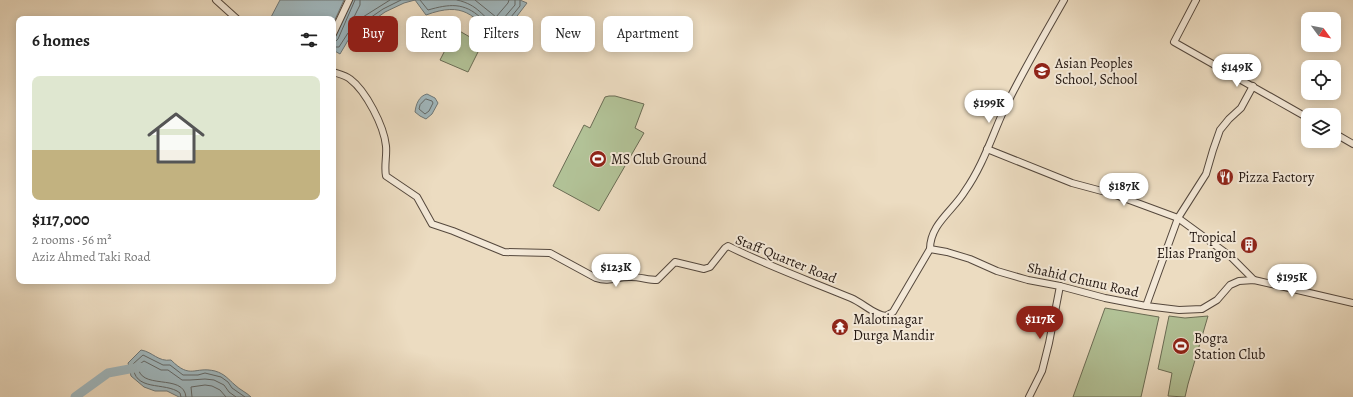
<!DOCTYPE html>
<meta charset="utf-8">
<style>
body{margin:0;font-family:Alegreya,serif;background:#f2f2f2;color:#222;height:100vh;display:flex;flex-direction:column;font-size:15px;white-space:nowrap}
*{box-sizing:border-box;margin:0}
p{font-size:13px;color:#767676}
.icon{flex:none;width:22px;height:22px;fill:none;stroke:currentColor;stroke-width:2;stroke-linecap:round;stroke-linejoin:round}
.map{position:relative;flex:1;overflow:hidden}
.sheet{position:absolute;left:16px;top:16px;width:320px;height:268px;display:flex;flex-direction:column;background:#fff;border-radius:8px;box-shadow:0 2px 10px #0003}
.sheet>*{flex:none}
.top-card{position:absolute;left:348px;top:16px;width:380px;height:36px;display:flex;gap:8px}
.needle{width:26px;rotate:122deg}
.fabs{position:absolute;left:1301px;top:12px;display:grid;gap:8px}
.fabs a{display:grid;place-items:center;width:40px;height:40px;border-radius:8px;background:#fff;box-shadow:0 2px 10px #0003;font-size:20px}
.price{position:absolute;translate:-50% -34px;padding:0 9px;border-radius:14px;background:#fff;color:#222;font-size:13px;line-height:26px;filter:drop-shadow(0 1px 2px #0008)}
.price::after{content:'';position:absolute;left:50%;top:24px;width:12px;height:9px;margin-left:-6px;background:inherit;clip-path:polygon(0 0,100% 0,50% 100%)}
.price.current{background:#8f2418;color:#fff}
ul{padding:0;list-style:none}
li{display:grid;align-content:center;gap:8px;height:212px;padding:0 16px}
li span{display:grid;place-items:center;height:124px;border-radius:8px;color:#555}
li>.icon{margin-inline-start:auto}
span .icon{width:72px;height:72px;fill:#fffc;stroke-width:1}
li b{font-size:17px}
h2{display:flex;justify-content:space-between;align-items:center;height:48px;padding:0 16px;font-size:17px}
.pill{padding:0 14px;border-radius:8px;background:#fff;box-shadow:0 2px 10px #0003;font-size:14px;line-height:36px}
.pill.current{background:#8f2418;color:#fff}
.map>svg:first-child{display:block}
</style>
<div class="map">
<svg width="1353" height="397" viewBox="0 0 1353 397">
<rect width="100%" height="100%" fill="#ecdcc1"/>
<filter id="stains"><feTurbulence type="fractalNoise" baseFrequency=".005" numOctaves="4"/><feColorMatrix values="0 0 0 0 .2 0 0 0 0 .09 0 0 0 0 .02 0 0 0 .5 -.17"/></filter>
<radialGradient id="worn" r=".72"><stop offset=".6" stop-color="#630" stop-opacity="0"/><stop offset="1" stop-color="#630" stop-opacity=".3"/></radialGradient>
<g fill="#b2c297" stroke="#6a6c54">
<path d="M456,29L482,44L468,72L440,60Z"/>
<path d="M609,96H615L644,104L635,128L644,133L599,211L553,186L584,125L590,128L605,97Z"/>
<path d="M1105,308L1159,317L1141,397H1073Z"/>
<path d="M1169,316L1185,318L1208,316L1188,384L1185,397L1168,396L1172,373L1158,369Z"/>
</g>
<g fill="#a0b8bf" stroke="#6e7879">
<path d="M280,0H344L333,24V19H270Z"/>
<path d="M352,0H415L404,3L385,12L350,37L340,54L333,50V41Z"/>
<path d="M415,0H520L527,3L498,41C473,15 464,1 426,15Z"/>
<path d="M427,94L435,98L438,103L432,114L426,119L420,116L415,112C416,104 419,96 427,94Z"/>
<path d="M141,350C153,352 158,362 171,360C191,380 194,366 215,371C225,374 228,379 235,385C240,390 246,392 251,397H179L167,391H155L144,387L131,376L128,363Z"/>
</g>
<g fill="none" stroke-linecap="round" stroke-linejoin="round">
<g stroke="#626868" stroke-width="1">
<path d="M360,0V5L353,19L355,22L390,0"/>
<path d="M420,0L428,10C449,4 464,2 481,18C487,23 491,30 497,34L520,6V0"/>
<path d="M457,0C479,5 481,16 497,26L515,5V0"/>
<path d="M475,0L496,17L508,3L509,0"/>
<path d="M333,42L336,41L338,39L355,0"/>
<path d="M333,47H339L348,33L383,9L401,0"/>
<path d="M426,99L432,101L433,103L429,111L425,114L419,109L420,105Z"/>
<path d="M181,397L180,393C165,381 133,393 133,364L143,355L163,365H170L183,375H198L205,373L221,377L228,382L232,388L245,397"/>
<path d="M186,397C184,372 138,392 138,365L144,361L161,370H168L182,380H190L205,379L214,380L224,385L229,392L236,397"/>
<path d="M192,397L191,387L205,385L212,386L220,390L226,397"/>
</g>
<path stroke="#a0b8bf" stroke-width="9" d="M75,397L108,373L140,367"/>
<g stroke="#55483d" stroke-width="8">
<g id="minor">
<path d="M216,0L237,19"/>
<path d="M1196,0L1174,42L1308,118"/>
<path d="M333,34L349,0"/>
<path d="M333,72C339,74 345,75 350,79C366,91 384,126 386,146C387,156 384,166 386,176L417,197L432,224L453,231L504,252L550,253L596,278C610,283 618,276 631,277C640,277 648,280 657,280L675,262L704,269L710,267L725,248L728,246C768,266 810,281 851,298C863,303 874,315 886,316L893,312L930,249C930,224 953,211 965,191C982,167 991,139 1003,112C1021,74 1043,37 1064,0"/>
<path d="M1334,133L1353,144"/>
<path d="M987,149L1072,183L1113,194L1178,218L1230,256L1254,280"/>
<path d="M930,249L947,252L970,259L997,271L1028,280L1060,286L1105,298L1146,306L1179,310L1202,309L1217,300L1230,285L1239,281L1254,280L1353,303"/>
<path d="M1146,306L1178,218L1206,174L1213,150L1220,130L1229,119L1241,108L1253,86"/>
<path d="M1029,397L1042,371L1049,343L1060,286"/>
</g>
</g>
<use href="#minor" stroke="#f3e8d7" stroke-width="6"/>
</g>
<defs>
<g id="school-disc" transform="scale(0.9)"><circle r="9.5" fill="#8f2418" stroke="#f3e8d7"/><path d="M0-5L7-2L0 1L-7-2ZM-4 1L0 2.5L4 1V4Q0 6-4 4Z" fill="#fff"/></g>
<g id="stadium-disc" transform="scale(0.9)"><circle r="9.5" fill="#8f2418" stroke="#f3e8d7"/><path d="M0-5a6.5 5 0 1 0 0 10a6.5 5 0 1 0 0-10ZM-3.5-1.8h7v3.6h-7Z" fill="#fff"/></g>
<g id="restaurant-disc" transform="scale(0.9)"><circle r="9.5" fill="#8f2418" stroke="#f3e8d7"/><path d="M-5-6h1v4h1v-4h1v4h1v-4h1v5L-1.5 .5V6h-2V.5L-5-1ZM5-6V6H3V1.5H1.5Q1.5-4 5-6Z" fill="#fff"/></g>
<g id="building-disc" transform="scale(0.9)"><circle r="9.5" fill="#8f2418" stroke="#f3e8d7"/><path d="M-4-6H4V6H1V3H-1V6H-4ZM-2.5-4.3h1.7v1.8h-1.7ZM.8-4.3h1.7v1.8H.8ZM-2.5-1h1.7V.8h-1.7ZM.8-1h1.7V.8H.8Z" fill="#fff"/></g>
<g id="temple-disc" transform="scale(0.9)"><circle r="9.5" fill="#8f2418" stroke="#f3e8d7"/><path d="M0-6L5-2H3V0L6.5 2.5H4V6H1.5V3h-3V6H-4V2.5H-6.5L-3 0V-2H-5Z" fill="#fff"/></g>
</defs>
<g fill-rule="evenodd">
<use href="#school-disc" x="1042" y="71"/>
<use href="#stadium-disc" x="598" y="159"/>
<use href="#restaurant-disc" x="1225" y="177"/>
<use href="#building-disc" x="1249" y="245"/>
<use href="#temple-disc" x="840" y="327"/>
<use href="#stadium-disc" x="1181" y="346"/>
</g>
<g text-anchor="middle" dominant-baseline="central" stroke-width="4" stroke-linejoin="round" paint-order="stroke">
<g font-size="14" fill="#231711" stroke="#f3e8d7" text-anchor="start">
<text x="1055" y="63">Asian Peoples<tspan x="1055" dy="16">School, School</tspan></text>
<text x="611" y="159">MS Club Ground</text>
<text x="1238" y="177">Pizza Factory</text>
<text x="1236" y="237" text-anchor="end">Tropical<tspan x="1236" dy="16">Elias Prangon</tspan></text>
<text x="853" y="319">Malotinagar<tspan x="853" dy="16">Durga Mandir</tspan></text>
<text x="1194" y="338">Bogra<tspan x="1194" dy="16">Station Club</tspan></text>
</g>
<g font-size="14" fill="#231711" stroke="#f3e8d7">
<text transform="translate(786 259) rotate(22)">Staff Quarter Road</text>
<text transform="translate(1083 280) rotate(13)">Shahid Chunu Road</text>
</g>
</g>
<rect width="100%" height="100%" filter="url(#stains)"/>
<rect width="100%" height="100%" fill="url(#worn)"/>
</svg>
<div class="fabs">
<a><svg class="needle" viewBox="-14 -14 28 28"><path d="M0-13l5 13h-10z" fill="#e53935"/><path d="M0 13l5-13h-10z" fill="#767676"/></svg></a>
<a><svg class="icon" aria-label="locate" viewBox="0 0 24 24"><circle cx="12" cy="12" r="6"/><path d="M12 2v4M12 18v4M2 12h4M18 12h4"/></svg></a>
<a><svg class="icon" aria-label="layers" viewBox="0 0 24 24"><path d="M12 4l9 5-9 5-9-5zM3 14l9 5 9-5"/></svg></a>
</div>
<b class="price" style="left:1237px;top:88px">$149K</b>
<b class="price" style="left:989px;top:124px">$199K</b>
<b class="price" style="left:1124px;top:207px">$187K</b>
<b class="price" style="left:616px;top:288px">$123K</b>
<b class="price" style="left:1292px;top:298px">$195K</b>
<b class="price current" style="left:1040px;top:340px">$117K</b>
<div class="top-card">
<a class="pill current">Buy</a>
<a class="pill">Rent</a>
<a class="pill">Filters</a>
<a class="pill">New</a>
<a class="pill">Apartment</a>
</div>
<section class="sheet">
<h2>6 homes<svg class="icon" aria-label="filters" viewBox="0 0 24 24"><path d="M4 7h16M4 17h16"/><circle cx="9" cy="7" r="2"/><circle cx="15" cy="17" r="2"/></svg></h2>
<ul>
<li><span style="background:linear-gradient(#dfe7d0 60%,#c2b280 0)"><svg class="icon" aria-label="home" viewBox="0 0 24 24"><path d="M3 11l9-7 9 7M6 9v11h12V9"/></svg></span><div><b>$117,000</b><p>2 rooms · 56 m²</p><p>Aziz Ahmed Taki Road</p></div></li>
</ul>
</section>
</div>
